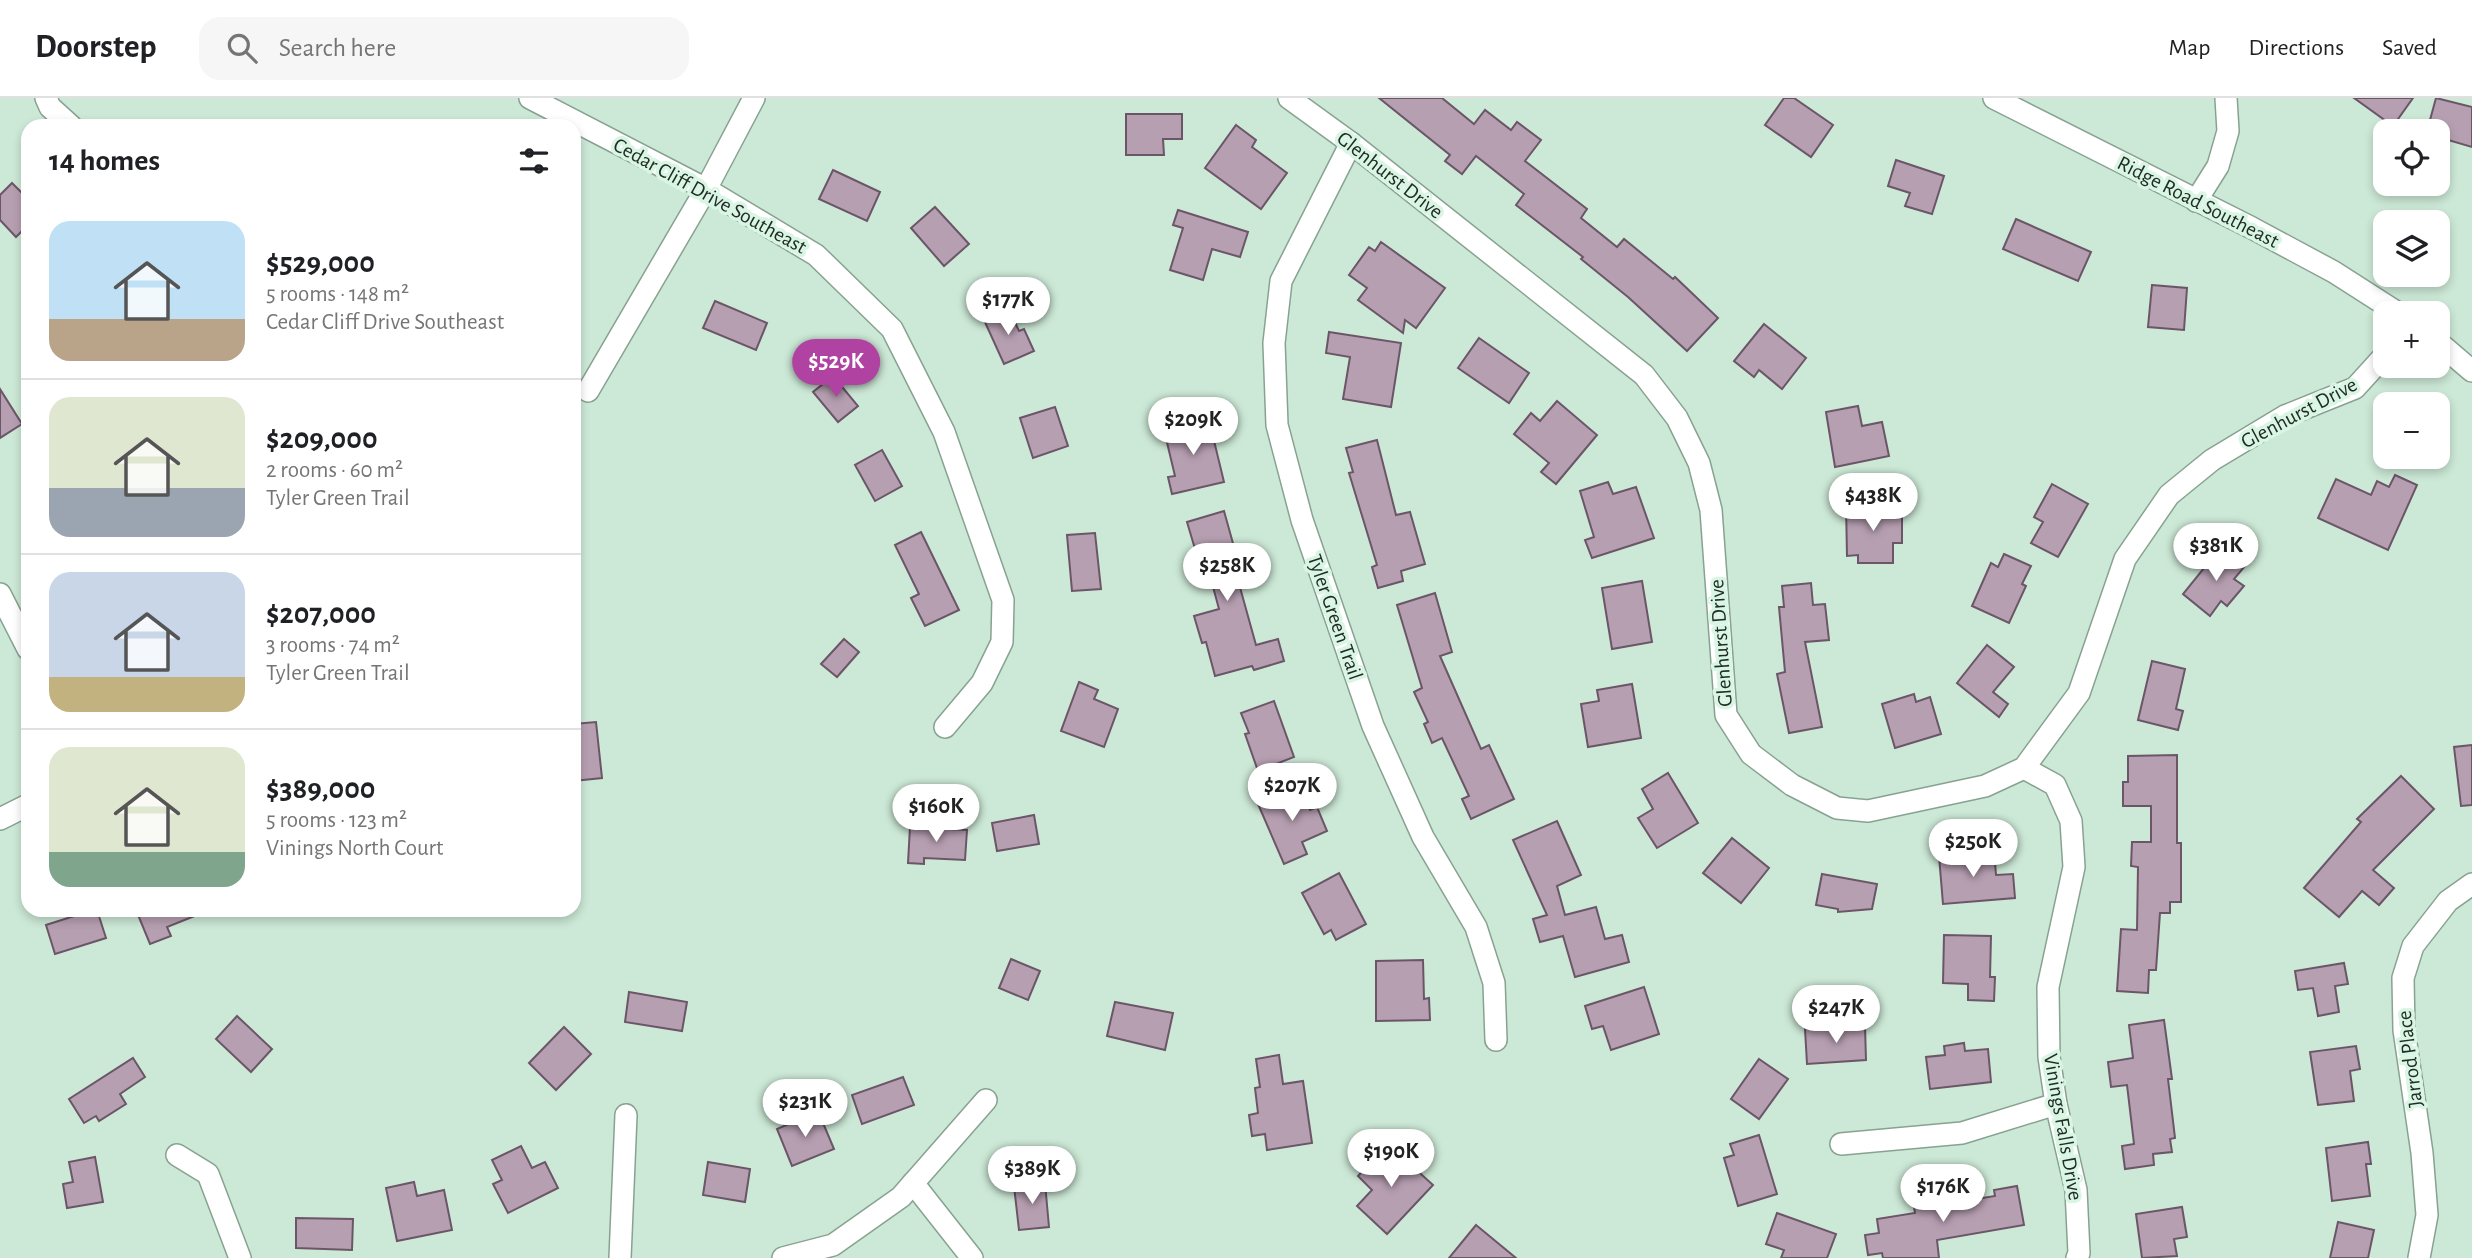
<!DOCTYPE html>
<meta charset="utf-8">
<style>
body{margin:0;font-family:"Alegreya Sans",sans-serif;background:#f6f6f6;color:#202124;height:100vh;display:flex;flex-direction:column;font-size:26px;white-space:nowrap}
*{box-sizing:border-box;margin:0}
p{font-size:23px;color:#757577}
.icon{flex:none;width:38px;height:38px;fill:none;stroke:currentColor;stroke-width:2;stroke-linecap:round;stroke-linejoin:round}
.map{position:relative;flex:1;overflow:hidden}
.sheet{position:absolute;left:21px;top:21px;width:560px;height:798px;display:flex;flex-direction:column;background:#fff;border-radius:21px;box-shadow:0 4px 10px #0003}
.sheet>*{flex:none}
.controls{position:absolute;left:2373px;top:21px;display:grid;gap:14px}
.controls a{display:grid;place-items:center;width:77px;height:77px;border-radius:14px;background:#fff;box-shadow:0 4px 10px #0003;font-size:35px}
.price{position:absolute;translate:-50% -60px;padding:0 16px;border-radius:24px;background:#fff;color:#222;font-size:23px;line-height:46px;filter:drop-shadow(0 2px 4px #0008)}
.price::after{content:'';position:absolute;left:50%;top:42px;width:21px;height:16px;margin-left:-10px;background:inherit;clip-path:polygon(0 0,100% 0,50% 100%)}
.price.current{background:#b043a2;color:#fff}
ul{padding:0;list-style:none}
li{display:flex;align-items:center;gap:21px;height:175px;padding:0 28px}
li+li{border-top:2px solid #e0e0e0}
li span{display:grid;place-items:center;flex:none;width:196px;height:140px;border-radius:21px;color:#555}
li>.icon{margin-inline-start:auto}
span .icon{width:84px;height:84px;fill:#fffc;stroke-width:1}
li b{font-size:30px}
h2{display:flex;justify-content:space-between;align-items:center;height:84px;padding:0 28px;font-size:30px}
header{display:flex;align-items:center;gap:42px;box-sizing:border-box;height:98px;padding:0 35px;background:#fff;border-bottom:2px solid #e0e0e0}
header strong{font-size:33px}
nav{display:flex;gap:38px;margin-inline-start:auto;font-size:24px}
.search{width:490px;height:63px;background:#f6f6f6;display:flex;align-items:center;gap:18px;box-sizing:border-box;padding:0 24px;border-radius:21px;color:#757577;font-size:26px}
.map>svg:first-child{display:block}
</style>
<header>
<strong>Doorstep</strong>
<div class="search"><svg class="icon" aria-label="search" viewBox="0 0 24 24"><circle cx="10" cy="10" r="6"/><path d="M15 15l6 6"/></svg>Search here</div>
<nav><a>Map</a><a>Directions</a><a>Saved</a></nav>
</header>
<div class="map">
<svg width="2472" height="1160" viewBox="0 0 2472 1160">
<rect width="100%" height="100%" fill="#cce8d6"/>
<g fill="#b69fb1" stroke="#6b5667" stroke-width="2">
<path d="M1379,0H1442L1474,26L1485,12L1511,32L1517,24L1541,42L1525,63L1587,111L1581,120L1617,149L1624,141L1673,181L1675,179L1718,220L1687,253L1628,199L1581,161L1583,159L1516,107L1524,96L1476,58L1462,76L1445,63L1450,57Z"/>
<path d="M1784,0H1794L1833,27L1811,59L1765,27Z"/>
<path d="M2354,0H2413L2393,28Z"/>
<path d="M2436,0L2472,9V49L2438,39V33H2427Z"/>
<path d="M1126,16H1182V41H1163L1164,57H1126Z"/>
<path d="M1236,27L1256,42L1252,49L1287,75L1261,111L1205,70Z"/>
<path d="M1896,62L1944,78L1932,116L1905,108L1910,95L1888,88Z"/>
<path d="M833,72L880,94L867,123L819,101Z"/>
<path d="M12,85L28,101V127L16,139L0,122V97Z"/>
<path d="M935,109L969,146L944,168L911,130Z"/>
<path d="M1178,112L1248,134L1240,159L1212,151L1203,182L1170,172L1183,130L1173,127Z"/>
<path d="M2016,121L2091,154L2078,183L2003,151Z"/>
<path d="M1381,144L1445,190L1416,230L1405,222L1403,235L1358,202L1367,190L1349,177L1369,149L1375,153Z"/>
<path d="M2152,187L2187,190L2184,232L2148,229Z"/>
<path d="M715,203L767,225L756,252L703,230Z"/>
<path d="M1009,211L1019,233L1024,231L1034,253L1004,266L984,222Z"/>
<path d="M1764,226L1806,260L1782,291L1759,272L1754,279L1734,263Z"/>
<path d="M1329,234L1401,245L1391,309L1343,301L1350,259L1326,255Z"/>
<path d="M1479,240L1529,275L1509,305L1458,270Z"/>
<path d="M833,278L858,308L838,324L813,294Z"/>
<path d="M0,291L22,326L0,340Z"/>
<path d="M1557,303L1597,337L1556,386L1541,374L1549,365L1514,336L1531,315L1540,323Z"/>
<path d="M1858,308L1862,328L1882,324L1889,358L1835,369L1826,314Z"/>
<path d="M1055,309L1068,348L1033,360L1020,320Z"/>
<path d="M1209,322L1224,384L1172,396L1168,379L1175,378L1164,332Z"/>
<path d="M1377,342L1396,417L1410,414L1425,466L1401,473L1403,483L1378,490L1372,469L1377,467L1349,375L1353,374L1346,350Z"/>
<path d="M882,352L902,388L875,403L855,367Z"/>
<path d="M2395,377L2417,387L2388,452L2318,420L2336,381L2371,397L2377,383L2389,389Z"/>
<path d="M1608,384L1613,396L1636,389L1654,440L1592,460L1585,442L1594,439L1580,393Z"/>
<path d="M2052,386L2088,406L2058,459L2031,445L2043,424L2034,419Z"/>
<path d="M1846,406H1881V413H1902V445H1893V465H1858V457L1847,458Z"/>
<path d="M1224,413L1241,474L1236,475L1256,547L1278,541L1284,563L1254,572L1252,568L1215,578L1206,544L1202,545L1194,518L1219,511L1205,459L1198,461L1187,424Z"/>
<path d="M921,434L959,512L925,528L911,500L919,496L895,447Z"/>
<path d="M1095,435L1101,491L1072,493L1067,437Z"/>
<path d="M2221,449L2245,468L2234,481L2244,488L2227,508L2221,503L2210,518L2183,496Z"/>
<path d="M2004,456L2031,468L2022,486L2026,488L2009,525L1972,508L1991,465L1998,469Z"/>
<path d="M1642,483L1652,544L1612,551L1602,490Z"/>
<path d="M1811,485L1813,507L1825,506L1829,542L1805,544L1822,629L1789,635L1777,576L1785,574L1779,509H1784L1782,488Z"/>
<path d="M1435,495L1452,554L1440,558L1481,651L1489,647L1514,701L1471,721L1462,701L1469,698L1442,640L1432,645L1424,626L1428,624L1414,594L1422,590L1397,507Z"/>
<path d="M844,541L859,554L837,579L821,566Z"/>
<path d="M1987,547L2014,569L1993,594L2008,606L1999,619L1957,585Z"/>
<path d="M2152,563L2185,571L2176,611L2183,613L2178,632L2138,622Z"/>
<path d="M1079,584L1098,592L1094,601L1118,611L1104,649L1061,633Z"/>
<path d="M1632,586L1641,640L1588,649L1581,606L1599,603L1597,592Z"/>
<path d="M1914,596L1916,604L1930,599L1941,636L1895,650L1882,606Z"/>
<path d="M1274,603L1294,659L1258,673L1245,636L1249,635L1241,615Z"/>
<path d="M596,624L602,680L574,683V626Z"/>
<path d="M2472,647V707L2461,708L2454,649Z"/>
<path d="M2177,657V745H2181V804H2170V815H2160L2156,872H2149L2148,895L2117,893L2121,831L2137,832L2138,769L2131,768L2132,744H2151V708H2123V684H2128V658Z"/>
<path d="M1668,675L1698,725L1657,750L1638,720L1653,711L1642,691Z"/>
<path d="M2401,678L2434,711L2373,772L2394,790L2379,807L2362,793L2339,819L2304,790L2361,724L2357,721Z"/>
<path d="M1299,687L1310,712L1317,709L1327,733L1302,744L1307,756L1284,766L1258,706Z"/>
<path d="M1034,717L1039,746L997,753L992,725Z"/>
<path d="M1557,723L1581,777L1557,788L1565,817L1596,809L1605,841L1622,837L1629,864L1575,879L1563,838L1540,844L1533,821L1547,817L1513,742Z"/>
<path d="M910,729L967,732L965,762L924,760V766L908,765Z"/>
<path d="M1732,740L1769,770L1741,805L1703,775Z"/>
<path d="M1986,748L1987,764H1995L1996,777L2013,776L2015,800L1943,806L1939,758L1969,756V749Z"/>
<path d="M1339,775L1366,826L1336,842L1331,832L1324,836L1302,795Z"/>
<path d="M1822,776L1877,786L1872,811L1838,814V811L1816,807Z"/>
<path d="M93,812H97L106,840L55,856L46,827Z"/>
<path d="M136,812H207V813L167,829L171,838L150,846Z"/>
<path d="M1944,837L1991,838L1990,879H1995L1994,903L1968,902V886L1943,885Z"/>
<path d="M1011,861L1040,873L1028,902L999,890Z"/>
<path d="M1423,862L1424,901L1429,900L1430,922L1376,923V863Z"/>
<path d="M2344,865L2348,886L2335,888L2339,914L2318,918L2313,890L2298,892L2295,873Z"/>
<path d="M1644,889L1659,936L1611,952L1603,928L1592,931L1585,908Z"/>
<path d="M629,894L687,904L682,933L625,924Z"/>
<path d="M1115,904L1173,915L1165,952L1107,938Z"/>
<path d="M237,918L272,951L251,974L216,941Z"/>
<path d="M2164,922L2172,981H2168L2175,1040L2170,1041L2172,1054L2153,1056L2154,1067L2125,1071L2122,1048L2134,1046L2127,987L2111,989L2108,964L2133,960L2129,927Z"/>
<path d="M1865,928L1866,962L1807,966L1805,931Z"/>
<path d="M564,929L591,956L556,992L529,965Z"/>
<path d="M1964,945L1965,953L1988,951L1991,984L1930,991L1926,959L1945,957L1944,948Z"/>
<path d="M2356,948L2360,971L2350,973L2354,1003L2318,1007L2310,954Z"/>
<path d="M1279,957L1283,986L1303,983L1312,1045L1267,1052L1265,1036L1252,1038L1249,1017L1258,1015L1255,990L1260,989L1256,961Z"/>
<path d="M133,960L145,979L120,996L126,1006L99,1023L96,1018L84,1025L69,1001Z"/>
<path d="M1759,961L1788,981L1759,1021L1731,1001Z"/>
<path d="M903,979L914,1007L862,1026L852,997Z"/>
<path d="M818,1013L834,1051L792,1068L777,1031Z"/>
<path d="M1759,1037L1777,1096L1738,1108L1724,1060L1734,1057L1730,1046Z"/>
<path d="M2368,1044L2371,1066H2366L2370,1098L2332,1103L2326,1050Z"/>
<path d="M1388,1046L1433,1087L1387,1136L1357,1108L1372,1092L1358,1078Z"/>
<path d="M521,1048L532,1070L545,1064L558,1090L508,1115L493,1086L502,1082L492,1062Z"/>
<path d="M95,1059L103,1104L67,1110L63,1086L73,1084L69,1064Z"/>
<path d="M708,1064L750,1071L745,1104L703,1097Z"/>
<path d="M414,1084L417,1098L444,1092L452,1132L397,1143L386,1090Z"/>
<path d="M1045,1085L1049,1129L1019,1132L1014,1088Z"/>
<path d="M2017,1088L2024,1127L1937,1142L1939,1160H1883L1882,1155L1868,1157L1865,1137L1879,1135L1877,1121L1915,1115L1913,1103L1938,1099L1940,1107L1995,1098L1994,1092Z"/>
<path d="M2182,1109L2187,1139L2174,1141L2177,1158L2142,1160L2136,1116Z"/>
<path d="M1777,1115L1836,1136L1827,1160H1781L1784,1152L1766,1146Z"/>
<path d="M296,1120L353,1121L352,1152L296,1150Z"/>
<path d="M2338,1124L2374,1132L2368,1160H2330Z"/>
<path d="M1476,1127L1516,1160H1449Z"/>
</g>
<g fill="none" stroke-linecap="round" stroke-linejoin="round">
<g stroke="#88a291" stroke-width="24">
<g id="minor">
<path d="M46,0L50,9L71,28"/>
<path d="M530,0L706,91L816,157L892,231L944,334L1003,502L1002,544L982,585L945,629"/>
<path d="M1289,0L1351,45L1644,277L1677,320L1699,365L1711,412L1726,617L1751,656L1792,687L1837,710L1868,713L1985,688L2024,670L2079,595L2125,461L2169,397L2212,362L2285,318L2355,290L2385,257"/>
<path d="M1994,0L2252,130L2334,174L2398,215"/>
<path d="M1351,45L1281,183L1274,245L1277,327L1302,422L1373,628L1423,739L1476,829L1494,885L1496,942"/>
<path d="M2196,103L2218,68L2228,33L2226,0"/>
<path d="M2438,244L2472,273"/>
<path d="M588,293L706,91L754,0"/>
<path d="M0,496L28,551"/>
<path d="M2024,670L2055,687L2071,723L2074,769L2048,889L2049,959L2056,1006L2076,1092L2079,1155L2077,1160"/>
<path d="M0,721L28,707"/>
<path d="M1841,1046L1962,1035L2056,1006"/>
<path d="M177,1057L208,1076L240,1160"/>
<path d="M913,1085L972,1160"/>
<path d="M620,1160L626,1017"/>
<path d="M783,1160L833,1147L901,1099L986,1002"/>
<path d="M2419,1160L2427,1117L2422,1055L2404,932L2403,880L2413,848L2448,803L2472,786"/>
</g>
</g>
<use href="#minor" stroke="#fff" stroke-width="21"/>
</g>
<g text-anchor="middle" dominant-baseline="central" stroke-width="7" stroke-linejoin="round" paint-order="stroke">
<g font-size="21" fill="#222c26" stroke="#d9f5e3">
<text transform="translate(1390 77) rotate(38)">Glenhurst Drive</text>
<text transform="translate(710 98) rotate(29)">Cedar Cliff Drive Southeast</text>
<text transform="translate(2198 104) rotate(27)">Ridge Road Southeast</text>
<text transform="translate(2299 315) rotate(-28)">Glenhurst Drive</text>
<text transform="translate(1335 519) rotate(71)">Tyler Green Trail</text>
<text transform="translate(1721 545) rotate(-94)">Glenhurst Drive</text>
<text transform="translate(2410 961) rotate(-97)">Jarrod Place</text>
<text transform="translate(2063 1029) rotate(80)">Vinings Falls Drive</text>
</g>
</g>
</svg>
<div class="controls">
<a><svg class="icon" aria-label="locate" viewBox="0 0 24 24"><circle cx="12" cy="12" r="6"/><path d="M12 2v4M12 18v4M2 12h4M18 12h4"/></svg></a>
<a><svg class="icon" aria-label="layers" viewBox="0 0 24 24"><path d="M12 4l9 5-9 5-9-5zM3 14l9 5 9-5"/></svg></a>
<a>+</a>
<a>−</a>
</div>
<b class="price" style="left:1008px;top:239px">$177K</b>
<b class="price current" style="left:836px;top:301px">$529K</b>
<b class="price" style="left:1193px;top:359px">$209K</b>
<b class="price" style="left:1873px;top:435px">$438K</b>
<b class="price" style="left:2216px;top:485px">$381K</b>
<b class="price" style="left:1227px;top:505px">$258K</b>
<b class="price" style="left:1292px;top:725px">$207K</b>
<b class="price" style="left:936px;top:746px">$160K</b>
<b class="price" style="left:1973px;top:781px">$250K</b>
<b class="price" style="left:1836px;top:947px">$247K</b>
<b class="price" style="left:805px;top:1041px">$231K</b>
<b class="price" style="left:1391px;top:1091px">$190K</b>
<b class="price" style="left:1032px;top:1108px">$389K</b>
<b class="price" style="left:1943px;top:1126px">$176K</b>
<section class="sheet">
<h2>14 homes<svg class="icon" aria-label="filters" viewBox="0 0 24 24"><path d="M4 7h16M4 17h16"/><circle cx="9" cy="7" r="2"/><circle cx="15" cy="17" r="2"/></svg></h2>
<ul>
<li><span style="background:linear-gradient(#bfe0f5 70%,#b9a48a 0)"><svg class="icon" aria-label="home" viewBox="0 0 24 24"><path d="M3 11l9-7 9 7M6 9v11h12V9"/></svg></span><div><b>$529,000</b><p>5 rooms · 148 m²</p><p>Cedar Cliff Drive Southeast</p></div></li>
<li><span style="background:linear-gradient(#dfe7d0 65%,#9aa5b1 0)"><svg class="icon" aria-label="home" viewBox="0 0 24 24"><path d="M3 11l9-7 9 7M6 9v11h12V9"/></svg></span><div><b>$209,000</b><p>2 rooms · 60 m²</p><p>Tyler Green Trail</p></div></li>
<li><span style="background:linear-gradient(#c9d6e8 75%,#c2b280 0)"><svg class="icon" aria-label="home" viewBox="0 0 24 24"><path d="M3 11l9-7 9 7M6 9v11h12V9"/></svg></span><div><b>$207,000</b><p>3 rooms · 74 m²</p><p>Tyler Green Trail</p></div></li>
<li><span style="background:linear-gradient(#dfe7d0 75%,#7fa58c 0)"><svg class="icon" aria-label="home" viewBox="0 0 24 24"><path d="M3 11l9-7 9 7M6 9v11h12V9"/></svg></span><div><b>$389,000</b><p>5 rooms · 123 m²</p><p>Vinings North Court</p></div></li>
</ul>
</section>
</div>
